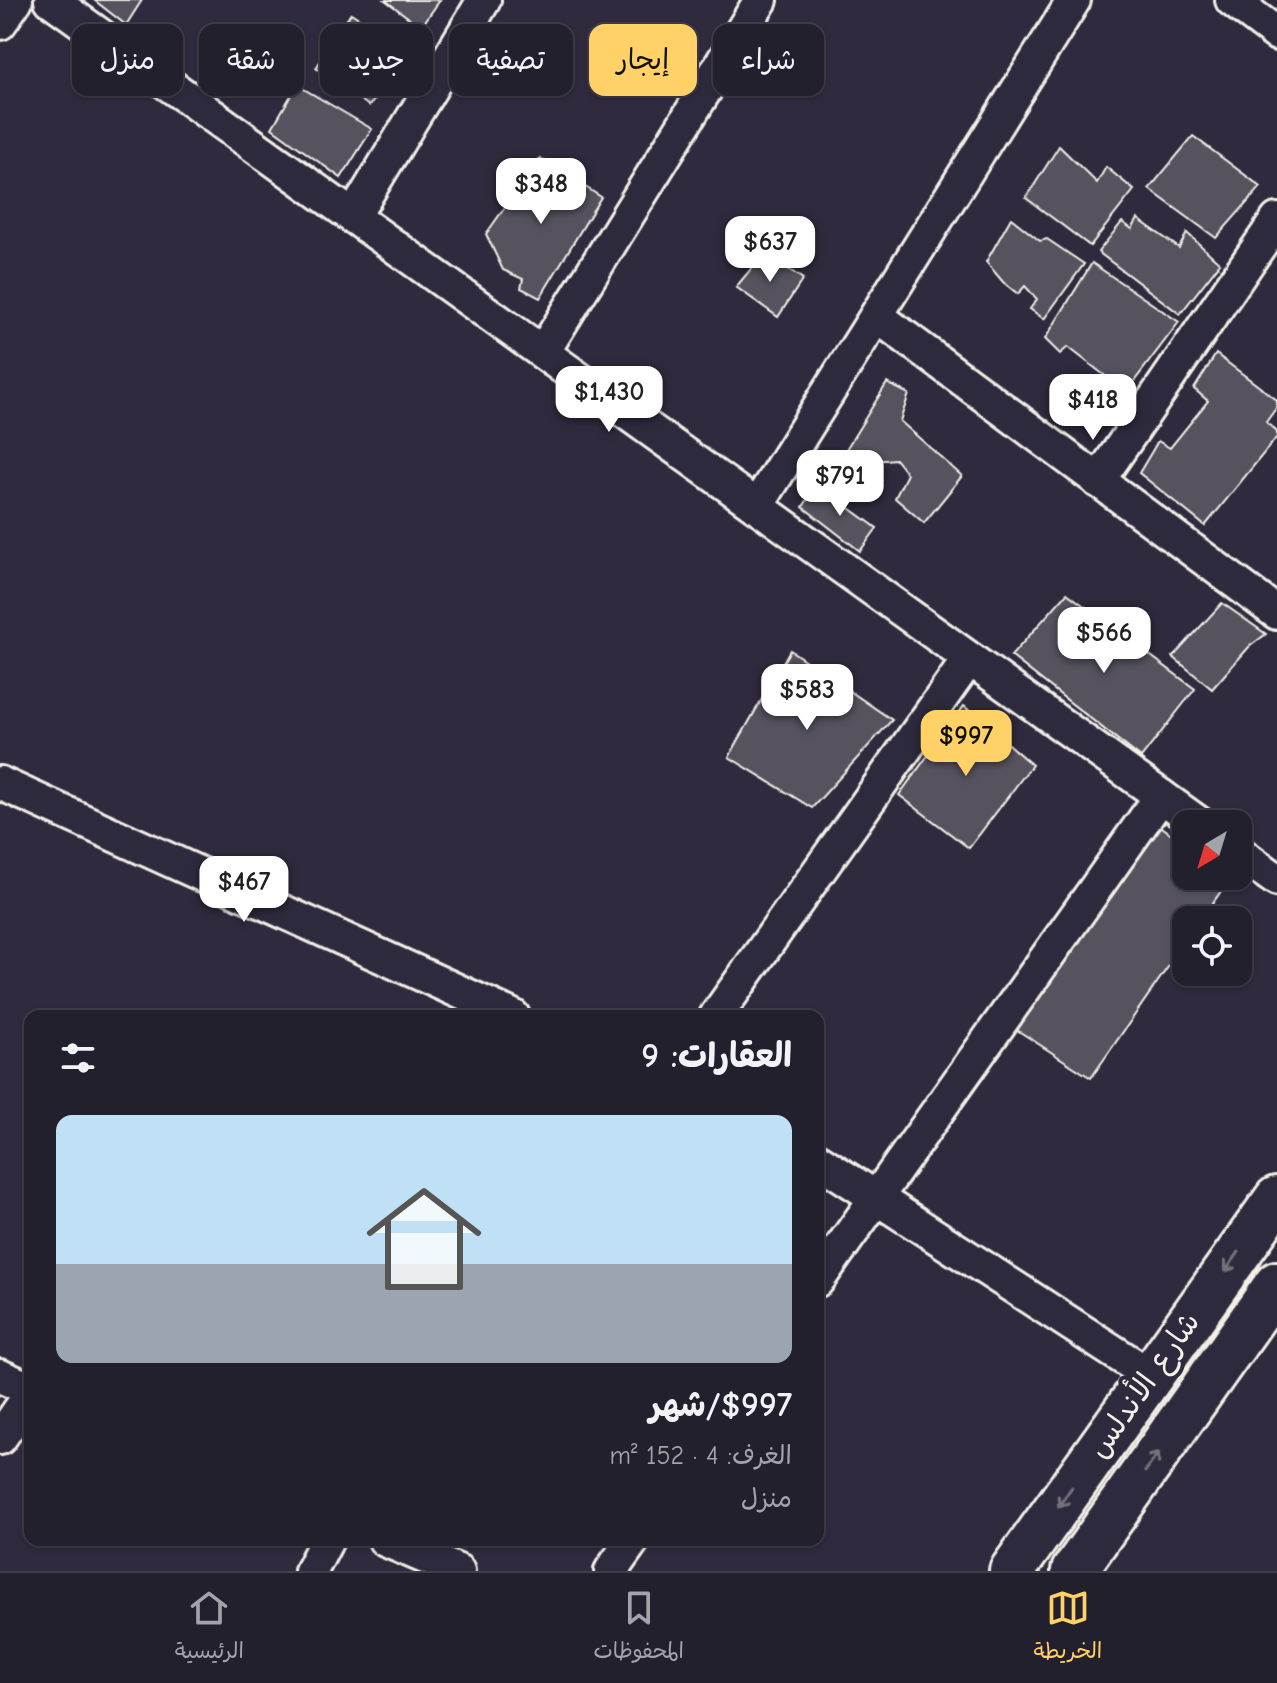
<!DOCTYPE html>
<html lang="ar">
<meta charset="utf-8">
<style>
body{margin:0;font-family:"Comic Neue","Playpen Sans Arabic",sans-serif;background:#2b2836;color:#f1f3f6;direction:rtl;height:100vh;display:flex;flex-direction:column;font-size:30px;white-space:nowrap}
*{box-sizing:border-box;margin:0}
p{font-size:26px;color:#a3a3aa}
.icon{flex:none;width:44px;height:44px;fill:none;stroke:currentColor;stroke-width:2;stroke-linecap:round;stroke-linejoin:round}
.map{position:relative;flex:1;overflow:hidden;direction:ltr}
.side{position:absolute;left:24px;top:1010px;width:800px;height:536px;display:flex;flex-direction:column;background:#23202e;border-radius:16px;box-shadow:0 2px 6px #0004,0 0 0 2px #403e4a;direction:rtl}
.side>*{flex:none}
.banner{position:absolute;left:24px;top:24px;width:800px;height:72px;direction:rtl;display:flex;gap:16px}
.needle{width:52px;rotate:218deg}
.fabs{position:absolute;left:1172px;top:810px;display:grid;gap:16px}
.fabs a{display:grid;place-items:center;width:80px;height:80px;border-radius:16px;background:#23202e;box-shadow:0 2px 6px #0004,0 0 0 2px #403e4a;font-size:40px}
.price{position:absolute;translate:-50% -68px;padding:0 18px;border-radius:16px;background:#fff;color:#222;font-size:26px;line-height:52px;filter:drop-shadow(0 2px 4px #0008)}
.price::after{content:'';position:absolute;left:50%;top:48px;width:24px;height:18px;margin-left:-12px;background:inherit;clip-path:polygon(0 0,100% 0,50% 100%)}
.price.on{background:#ffd166;color:#111}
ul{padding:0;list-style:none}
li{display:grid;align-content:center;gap:16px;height:424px;padding:0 32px}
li+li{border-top:2px solid #403e4a}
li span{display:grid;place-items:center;height:248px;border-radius:16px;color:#555}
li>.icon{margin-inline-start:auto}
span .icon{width:144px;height:144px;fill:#fffc;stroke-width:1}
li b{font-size:34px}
h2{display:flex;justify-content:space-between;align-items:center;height:96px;padding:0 32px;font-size:34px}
.chip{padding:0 28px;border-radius:16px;background:#23202e;box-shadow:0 2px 6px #0004,0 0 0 2px #403e4a;font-size:28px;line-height:72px}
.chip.on{background:#ffd166;color:#111}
.tabs{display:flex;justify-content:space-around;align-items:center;height:112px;border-top:2px solid #403e4a;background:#23202e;font-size:22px;color:#a3a3aa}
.tabs a{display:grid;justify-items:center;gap:4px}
.tabs .on{color:#ffd166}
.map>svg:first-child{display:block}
</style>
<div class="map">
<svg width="1277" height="1571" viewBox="0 0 1277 1571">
<rect width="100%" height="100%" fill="#2f2a3d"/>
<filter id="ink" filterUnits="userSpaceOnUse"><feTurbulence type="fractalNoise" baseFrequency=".0125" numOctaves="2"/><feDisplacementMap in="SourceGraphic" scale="16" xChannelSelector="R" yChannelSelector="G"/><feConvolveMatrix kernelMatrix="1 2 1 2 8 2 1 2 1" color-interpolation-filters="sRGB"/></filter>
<g filter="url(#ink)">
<g fill="#56525f" stroke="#f4f1e8" stroke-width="2">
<path d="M94,0H142L126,25Z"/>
<path d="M385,0H440L421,27Z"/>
<path d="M351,13L416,54L369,106L316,68Z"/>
<path d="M297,85L372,129L341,178L272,128Z"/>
<path d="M1193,136L1261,187L1216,238L1149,189Z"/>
<path d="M1059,146L1097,183L1106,167L1134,190L1090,246L1026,198Z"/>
<path d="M540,158L601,197L540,298L521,288L523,279L503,270L486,234Z"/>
<path d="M1011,218L1040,241L1047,239L1084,264L1044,319L1030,309L1037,299L1025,286L1018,294L1003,282L986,262Z"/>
<path d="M1138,219L1179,248L1187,233L1220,263L1180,314L1098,252L1122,222L1132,229Z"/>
<path d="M764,253L803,279L778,317L736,287Z"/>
<path d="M1092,263L1179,322L1126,392L1068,347L1060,354L1045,339Z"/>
<path d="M1216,354L1277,400V407L1266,422L1277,432V437L1205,526L1139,473L1158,441L1170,448L1208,401L1194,389Z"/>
<path d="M887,383L909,394L900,421L962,476L924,523L895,498L907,474L895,459L874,461L865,475L840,459Z"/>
<path d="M817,484L877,528L860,551L803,507Z"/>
<path d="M1067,593L1195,689L1141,758L1011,656Z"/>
<path d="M1222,603L1266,634L1249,647L1212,689L1173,657Z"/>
<path d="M790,650L892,720L812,808L729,757Z"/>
<path d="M964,706L1032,765L969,848L899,795Z"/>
<path d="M1154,821L1186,845V876H1228L1230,878L1201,920H1186V941L1091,1078L1017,1030Z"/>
</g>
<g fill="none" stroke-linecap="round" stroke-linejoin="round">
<g stroke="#f4f1e8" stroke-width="38">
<g id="minor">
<path d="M51,0L1200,824"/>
<path d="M1232,0L1277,34"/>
<path d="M0,23L16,0"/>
<path d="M353,217L484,0"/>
<path d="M877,316L1277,613"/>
<path d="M543,352L761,0"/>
<path d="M1098,481L1277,220"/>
<path d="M757,506L1074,0"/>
<path d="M0,783L513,1016"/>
<path d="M1238,852L1277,880"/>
<path d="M716,1016L969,659"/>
<path d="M818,1160L1151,1376"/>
<path d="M818,1280L1161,796"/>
<path d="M0,1376L30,1389"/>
<path d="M0,1438L30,1395"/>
<path d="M385,1540L458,1571"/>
<path d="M311,1571L327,1540"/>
<path d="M611,1571L633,1540"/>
</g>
</g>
<g stroke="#f4f1e8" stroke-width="50">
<g id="secondary">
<path d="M1012,1571L1277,1199"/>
<path d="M1074,1571L1277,1284"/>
</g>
</g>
<use href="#minor" stroke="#2f2a3d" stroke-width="32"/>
<use href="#secondary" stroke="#2f2a3d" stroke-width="44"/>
</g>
<defs><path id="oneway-shaft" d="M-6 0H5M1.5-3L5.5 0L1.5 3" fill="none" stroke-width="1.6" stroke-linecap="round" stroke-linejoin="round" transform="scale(2)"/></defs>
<g stroke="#747079">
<use href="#oneway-shaft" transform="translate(1232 1262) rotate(125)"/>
<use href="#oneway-shaft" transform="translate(1152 1462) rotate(-54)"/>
<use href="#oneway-shaft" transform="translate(1065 1497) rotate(125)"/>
</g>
</g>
<g text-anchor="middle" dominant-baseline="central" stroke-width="8" stroke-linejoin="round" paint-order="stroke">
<g font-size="30" fill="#f4f1e8" stroke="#2f2a3d">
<text transform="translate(1144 1385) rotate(-55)">شارع الأندلس</text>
</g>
</g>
</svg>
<div class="fabs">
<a><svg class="needle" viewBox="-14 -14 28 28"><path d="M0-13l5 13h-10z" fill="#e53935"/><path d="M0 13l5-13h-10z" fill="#a3a3aa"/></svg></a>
<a><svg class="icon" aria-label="locate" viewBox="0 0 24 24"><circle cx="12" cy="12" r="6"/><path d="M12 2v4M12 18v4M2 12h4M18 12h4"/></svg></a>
</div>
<b class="price" style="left:541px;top:226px">$348</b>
<b class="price" style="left:770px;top:284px">$637</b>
<b class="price" style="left:609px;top:434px">$1,430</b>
<b class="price" style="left:1093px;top:442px">$418</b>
<b class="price" style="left:840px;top:518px">$791</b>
<b class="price" style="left:1104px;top:675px">$566</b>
<b class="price" style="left:807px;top:732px">$583</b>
<b class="price on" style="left:966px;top:778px">$997</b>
<b class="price" style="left:244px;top:924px">$467</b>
<div class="banner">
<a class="chip">شراء</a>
<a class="chip on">إيجار</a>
<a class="chip">تصفية</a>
<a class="chip">جديد</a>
<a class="chip">شقة</a>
<a class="chip">منزل</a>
</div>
<section class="side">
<h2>العقارات: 9<svg class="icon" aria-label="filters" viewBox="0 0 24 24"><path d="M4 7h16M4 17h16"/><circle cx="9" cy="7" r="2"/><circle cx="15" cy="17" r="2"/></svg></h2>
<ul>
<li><span style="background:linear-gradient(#bfe0f5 60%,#9aa5b1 0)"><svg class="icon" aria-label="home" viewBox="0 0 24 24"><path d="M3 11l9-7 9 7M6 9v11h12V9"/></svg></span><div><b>$997/شهر</b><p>الغرف: 4 · 152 m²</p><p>منزل</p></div></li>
</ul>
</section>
</div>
<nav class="tabs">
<a class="on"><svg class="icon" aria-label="map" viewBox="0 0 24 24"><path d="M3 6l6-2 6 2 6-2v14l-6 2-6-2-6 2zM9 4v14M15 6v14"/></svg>الخريطة</a>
<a><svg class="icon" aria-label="saved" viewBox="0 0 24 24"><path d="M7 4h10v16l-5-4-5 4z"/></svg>المحفوظات</a>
<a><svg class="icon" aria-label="home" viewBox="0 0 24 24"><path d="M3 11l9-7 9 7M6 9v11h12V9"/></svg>الرئيسية</a>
</nav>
